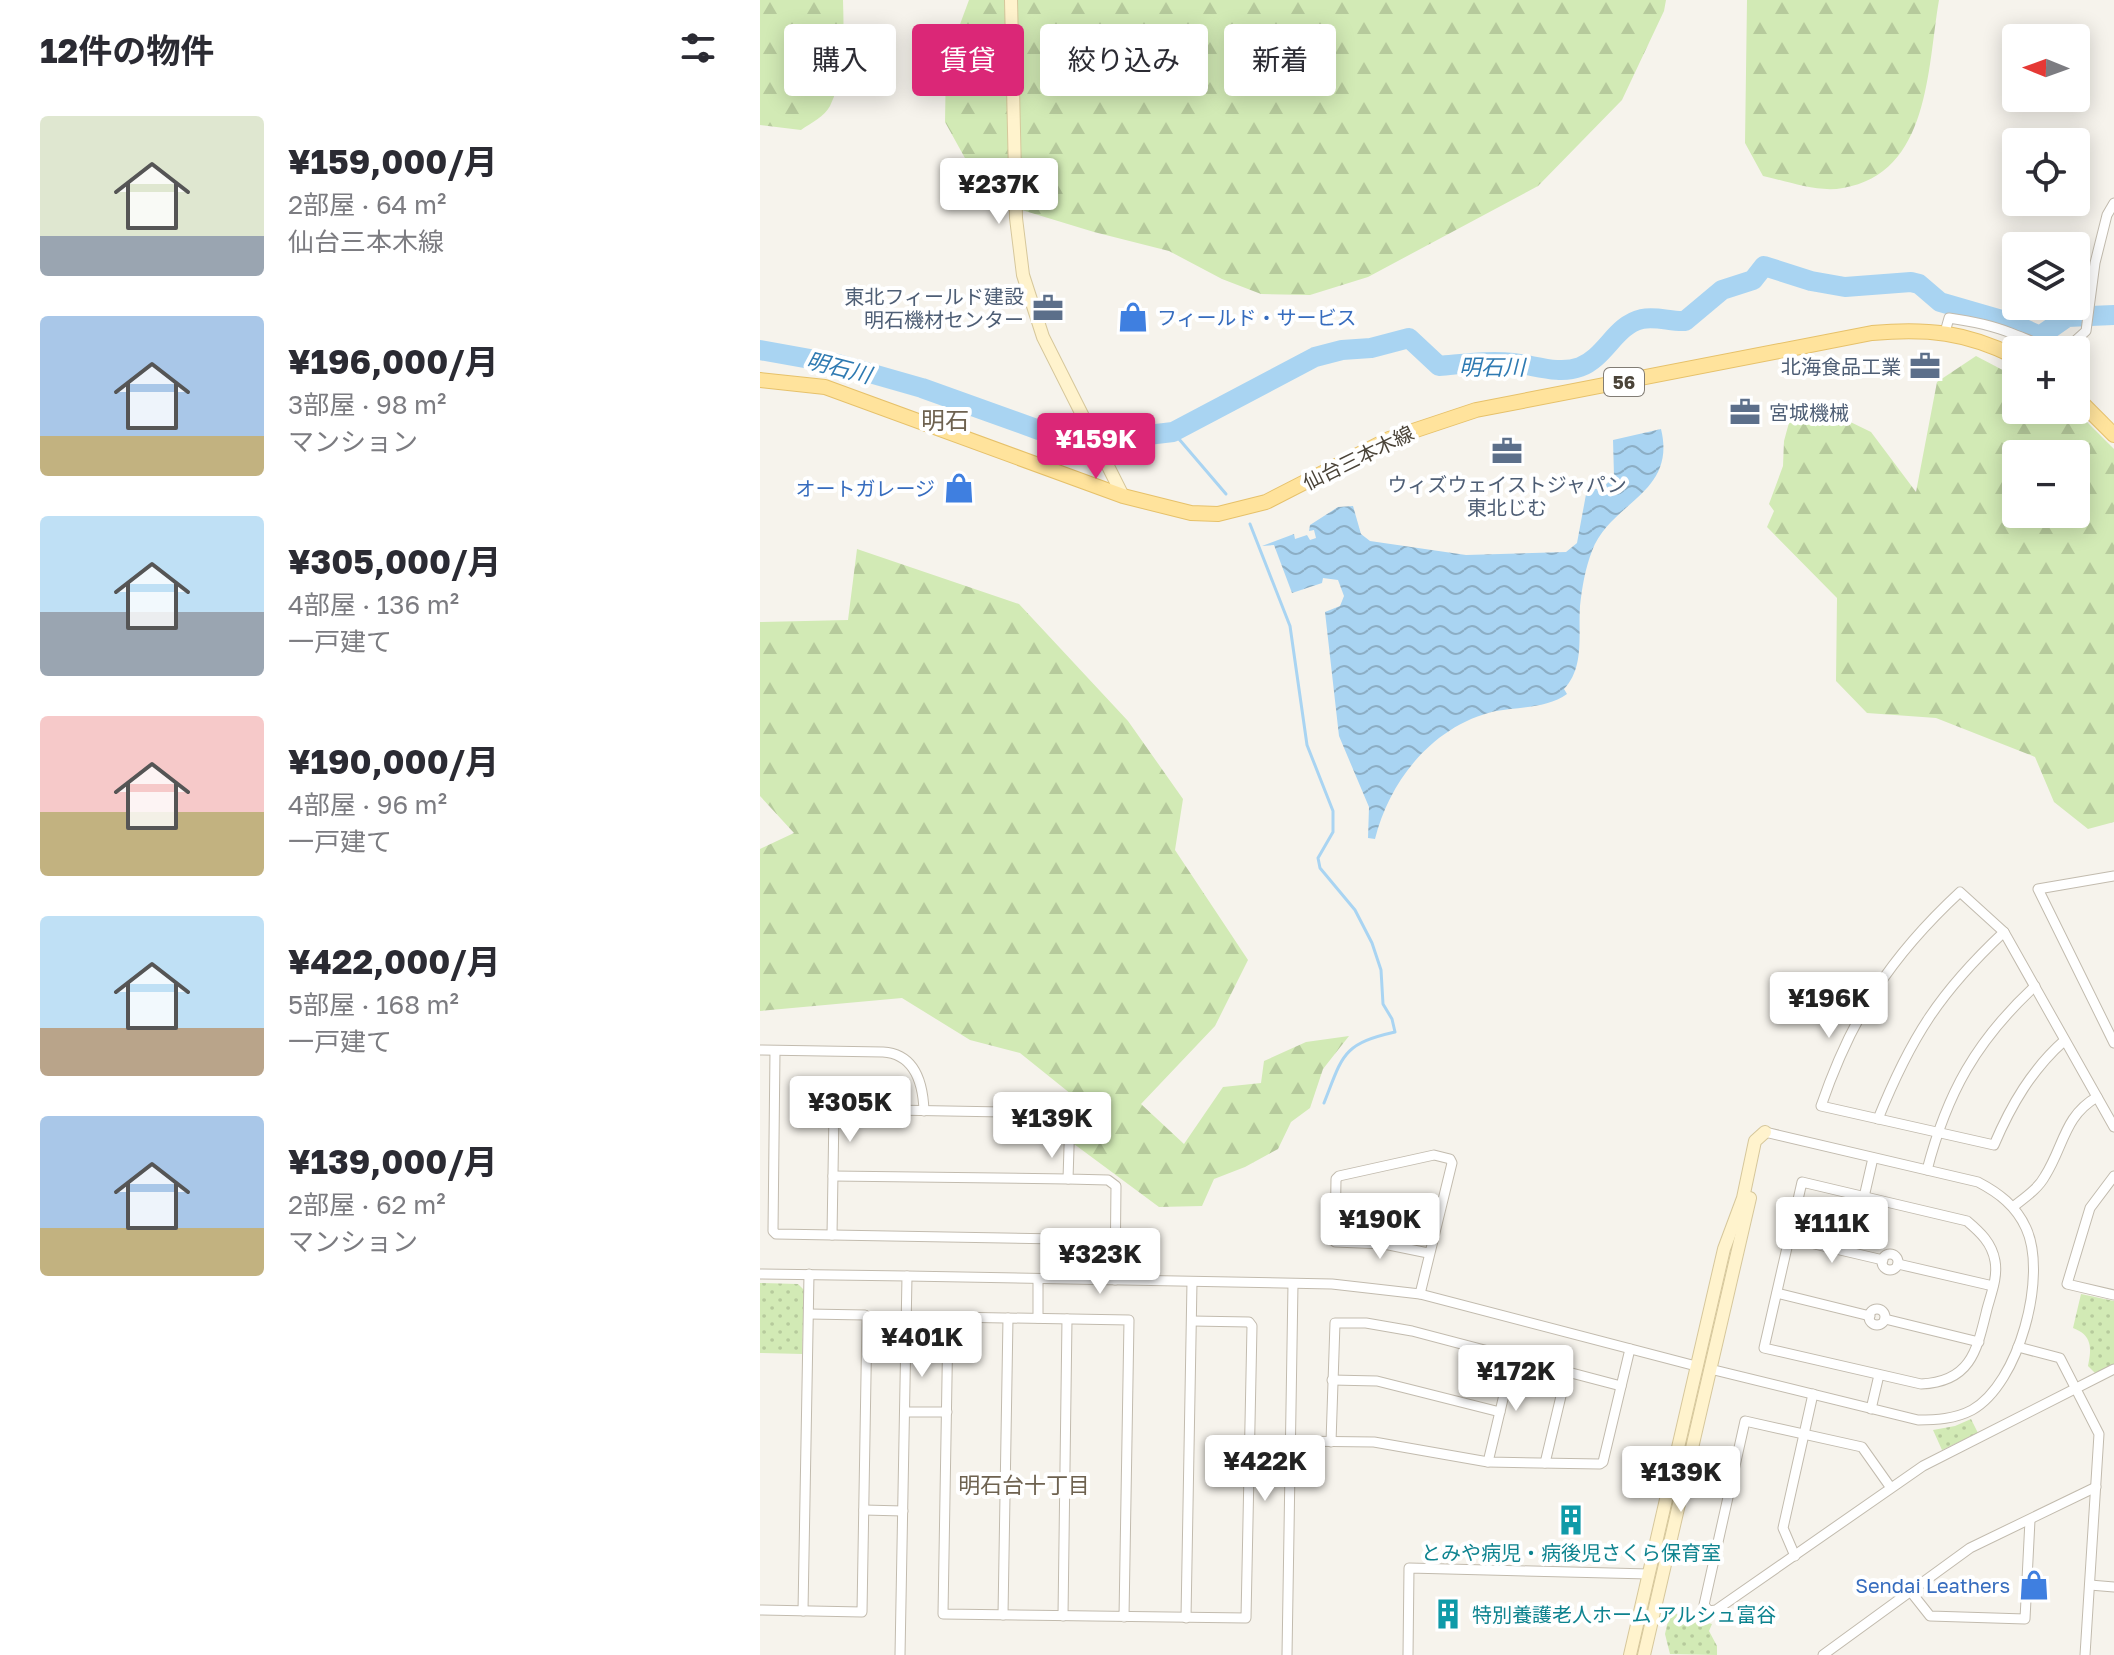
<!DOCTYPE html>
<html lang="ja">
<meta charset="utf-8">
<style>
body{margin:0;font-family:"Golos Text","Noto Sans JP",sans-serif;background:#f2f2f3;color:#2b2b33;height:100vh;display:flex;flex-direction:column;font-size:30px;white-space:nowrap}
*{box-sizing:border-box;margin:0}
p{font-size:26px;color:#7c7c81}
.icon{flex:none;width:44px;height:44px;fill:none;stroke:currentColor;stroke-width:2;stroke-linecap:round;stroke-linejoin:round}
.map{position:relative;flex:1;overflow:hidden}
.side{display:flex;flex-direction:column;background:#fff;width:760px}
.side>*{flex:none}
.top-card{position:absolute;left:24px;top:24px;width:760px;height:72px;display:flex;gap:16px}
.needle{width:52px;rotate:271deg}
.tools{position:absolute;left:1242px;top:24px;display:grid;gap:16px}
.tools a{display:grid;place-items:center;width:88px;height:88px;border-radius:8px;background:#fff;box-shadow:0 4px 20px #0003;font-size:40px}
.price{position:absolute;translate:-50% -68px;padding:0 18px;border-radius:8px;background:#fff;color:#222;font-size:26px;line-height:52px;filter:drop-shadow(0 2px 4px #0008)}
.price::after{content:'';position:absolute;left:50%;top:48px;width:24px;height:18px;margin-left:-12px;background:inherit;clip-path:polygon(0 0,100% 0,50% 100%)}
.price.on{background:#db2777;color:#fff}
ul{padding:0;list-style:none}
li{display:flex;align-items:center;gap:24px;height:200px;padding:0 40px}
li span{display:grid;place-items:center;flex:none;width:224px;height:160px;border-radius:8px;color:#555}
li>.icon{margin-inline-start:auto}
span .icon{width:96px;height:96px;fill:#fffc;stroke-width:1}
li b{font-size:34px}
h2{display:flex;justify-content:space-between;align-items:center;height:96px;padding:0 40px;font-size:34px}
.tag{padding:0 28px;border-radius:8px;background:#fff;box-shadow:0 4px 20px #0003;font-size:28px;line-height:72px}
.tag.on{background:#db2777;color:#fff}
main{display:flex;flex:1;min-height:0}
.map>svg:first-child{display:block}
</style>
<main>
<section class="side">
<h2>12件の物件<svg class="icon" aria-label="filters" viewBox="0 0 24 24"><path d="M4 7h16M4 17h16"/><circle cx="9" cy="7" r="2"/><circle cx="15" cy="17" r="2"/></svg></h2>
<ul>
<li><span style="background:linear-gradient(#dfe7d0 75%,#9aa5b1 0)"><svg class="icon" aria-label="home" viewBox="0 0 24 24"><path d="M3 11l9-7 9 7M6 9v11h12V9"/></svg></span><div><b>¥159,000/月</b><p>2部屋 · 64 m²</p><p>仙台三本木線</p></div></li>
<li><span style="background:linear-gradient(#a9c7e8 75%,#c2b280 0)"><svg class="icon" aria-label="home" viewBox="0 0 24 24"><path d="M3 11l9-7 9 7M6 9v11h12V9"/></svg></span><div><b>¥196,000/月</b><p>3部屋 · 98 m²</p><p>マンション</p></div></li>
<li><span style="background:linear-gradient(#bfe0f5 60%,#9aa5b1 0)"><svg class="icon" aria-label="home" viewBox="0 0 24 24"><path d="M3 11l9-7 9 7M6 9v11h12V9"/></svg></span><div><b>¥305,000/月</b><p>4部屋 · 136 m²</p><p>一戸建て</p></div></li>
<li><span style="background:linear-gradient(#f6c9c9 60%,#c2b280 0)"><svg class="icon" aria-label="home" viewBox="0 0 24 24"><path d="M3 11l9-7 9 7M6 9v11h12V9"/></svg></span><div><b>¥190,000/月</b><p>4部屋 · 96 m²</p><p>一戸建て</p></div></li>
<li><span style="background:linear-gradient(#bfe0f5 70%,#b9a48a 0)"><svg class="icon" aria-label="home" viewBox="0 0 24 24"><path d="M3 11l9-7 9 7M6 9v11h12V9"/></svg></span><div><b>¥422,000/月</b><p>5部屋 · 168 m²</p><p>一戸建て</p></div></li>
<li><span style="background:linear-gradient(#a9c7e8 70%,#c2b280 0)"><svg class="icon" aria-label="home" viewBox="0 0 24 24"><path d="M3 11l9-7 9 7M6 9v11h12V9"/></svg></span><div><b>¥139,000/月</b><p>2部屋 · 62 m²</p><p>マンション</p></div></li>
</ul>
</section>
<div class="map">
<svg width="1354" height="1655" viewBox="0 0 1354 1655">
<defs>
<pattern id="forest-firs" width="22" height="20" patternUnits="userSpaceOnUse" patternTransform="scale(2)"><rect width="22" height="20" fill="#d2eab5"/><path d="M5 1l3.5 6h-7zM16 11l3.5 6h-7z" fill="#b6ca9c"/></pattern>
<pattern id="park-dots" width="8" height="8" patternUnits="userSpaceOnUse" patternTransform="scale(2)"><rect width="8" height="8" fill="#d2eab5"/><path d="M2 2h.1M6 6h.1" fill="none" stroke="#b6ca9c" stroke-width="1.8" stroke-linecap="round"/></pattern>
<pattern id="water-waves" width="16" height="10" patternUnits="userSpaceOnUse" patternTransform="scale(2)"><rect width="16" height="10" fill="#a9d4f2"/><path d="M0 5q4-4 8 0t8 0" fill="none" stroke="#8caec5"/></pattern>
</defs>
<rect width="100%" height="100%" fill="#f6f3ec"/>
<g fill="url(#forest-firs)" fill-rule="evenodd">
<path d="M0,0H83C84,33 85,75 70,106C65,116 51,123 41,130L0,125Z"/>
<path d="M209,0H906L904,11L862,100L778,186L608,277L550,295L501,294L462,279L409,251L334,232L252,207L211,169L185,122L186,62Z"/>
<path d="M987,0H1179C1167,69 1170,173 1083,188C1058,193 1027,181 1003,176L985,143Z"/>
<path d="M1216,356L1256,377V410H1315L1354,449V822L1328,829L1294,802L1275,757L1176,718L1107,713L1076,681L1077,598L1007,527L1014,511L1009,504L1023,466L1024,441L1030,419L1076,415L1111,432L1156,492L1177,382ZM1316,454V514H1256V454Z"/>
<path d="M97,549L259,604L368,721L423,799L415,850L488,960L455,1026L381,1104L424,1144L463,1087L501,1083L504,1061L546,1042L589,1036L563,1069L550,1108L531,1122L518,1149L485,1167L454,1179L442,1206L399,1207L314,1144L316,1098L260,1053L210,1040L142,998L0,1011V849L34,833L0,796V622L88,620Z"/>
</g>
<g fill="url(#park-dots)">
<path d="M0,1283L38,1284L44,1290L42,1354L0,1353Z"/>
<path d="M1321,1294L1354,1301V1364L1336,1374L1328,1366C1332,1348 1332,1335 1313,1328Z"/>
<path d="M1211,1419L1218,1433L1182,1450L1173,1430L1195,1426Z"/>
<path d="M910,1612L952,1624L949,1631L957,1646V1655L910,1654L905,1634Z"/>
</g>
<path fill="url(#water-waves)" d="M901,429C917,494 850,502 832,551C825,569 822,588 820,606C818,634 825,667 804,689L807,694C788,708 759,707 736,711C674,725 630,779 615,839L608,838L609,807L579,736L565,612L580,606L584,596L578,580L563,578L562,583L532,593L514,545L502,546L534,534L535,539L547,535L550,540L556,538L554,530L549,531L550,525L578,507L593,506L601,534L610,541L706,555L806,552L817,543L827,489H842L854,476L853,440Z"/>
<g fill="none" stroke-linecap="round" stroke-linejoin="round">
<g stroke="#a9d4f2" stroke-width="3">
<path d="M413,432L466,494"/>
<path d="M490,524L530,626L547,745L573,811V832L558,858L560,868L595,910L612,943L621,970L623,1004L632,1019L635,1032C582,1044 583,1055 564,1103"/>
</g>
<path stroke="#a9d4f2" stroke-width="20" d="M0,350L78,364L162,388L279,430L318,437L354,439L413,432L555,357L582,350L611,348L649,338L679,366C703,364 729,360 753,363C774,365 799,375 820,367C846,357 855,325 882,319C897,316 911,322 925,321L962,290L993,280L1004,266L1051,281L1085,287L1151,282L1159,284L1180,302L1249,322L1280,336L1307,317L1354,315"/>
<g stroke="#c2bbae" stroke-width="11">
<g id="street">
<path d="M1185,332L1189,318C1210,321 1231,325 1251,333C1267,339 1281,346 1299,350"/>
<path d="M1299,350L1307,348L1326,331L1335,263L1347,215L1354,203"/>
<path d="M1354,876L1278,889L1354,1043"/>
<path d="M1305,1040C1272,1069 1251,1105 1234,1145L1061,1106C1092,1016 1130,957 1200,892L1244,932L1354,1127"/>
<path d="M0,1050L123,1052C155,1054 163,1083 164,1111"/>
<path d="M15,1051L13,1231L16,1234L356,1240"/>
<path d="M1118,1119C1151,1037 1180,992 1244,932"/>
<path d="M1167,1170C1187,1093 1216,1041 1275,986"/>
<path d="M73,1176L308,1179"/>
<path d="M1354,1176L1330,1208L1307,1284L1354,1295"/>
<path d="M1042,1182L1207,1221C1220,1232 1232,1243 1235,1261C1238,1277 1231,1294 1227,1309C1217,1350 1211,1382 1161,1384L1004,1348Z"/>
<path d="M1104,1197L1113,1158"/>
<path d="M1253,1207C1264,1198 1278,1189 1285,1176C1304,1146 1304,1116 1337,1097"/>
<path d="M72,1235L74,1112L76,1109L307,1113L310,1116L308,1179L348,1180L356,1186L355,1280"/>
<path d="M1029,1238L1123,1260"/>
<circle cx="1130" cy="1262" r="8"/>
<path d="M1138,1264L1233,1286"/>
<path d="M0,1274L147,1276L140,1655"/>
<path d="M147,1276L572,1284L660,1294L936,1366"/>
<path d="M1017,1293L1110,1316"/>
<path d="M660,1294L692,1163L690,1159L674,1155L579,1176L576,1179L575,1242L624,1244L668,1253"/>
<circle cx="1117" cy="1317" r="8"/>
<path d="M278,1318V1279"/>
<path d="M1125,1319L1219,1342"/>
<path d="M1258,1347L1300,1358L1339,1434L1325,1655"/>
<path d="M950,1369L1158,1420C1176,1420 1195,1419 1212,1410C1259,1384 1288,1275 1266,1228C1256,1206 1239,1193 1218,1182L1005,1132"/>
<path d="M572,1380L617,1381L740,1412"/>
<path d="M1111,1409L1119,1375"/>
<path d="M145,1412H187"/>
<path d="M531,1441L614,1442L728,1462L840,1464L843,1462L870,1349"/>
<path d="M571,1442L575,1323H606L652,1331L861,1386"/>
<path d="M728,1462L753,1357"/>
<path d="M785,1463L807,1371"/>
<path d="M1131,1488L1102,1447L985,1421L944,1605L949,1611L956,1610L1163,1466L1354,1369"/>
<path d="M104,1510L143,1511"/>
<path d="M1035,1556L1023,1528L1053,1394"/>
<path d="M1330,1585L1354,1587"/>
<path d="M1151,1592L1170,1616L1265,1619L1270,1520"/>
<path d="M0,1610L102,1612L107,1318L105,1315L49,1314"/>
<path d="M43,1611L49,1274"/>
<path d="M243,1615L248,1318"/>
<path d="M303,1616L307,1319"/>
<path d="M364,1617L369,1320L191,1317L188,1320L183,1614L486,1618L492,1326L489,1322L432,1321"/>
<path d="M426,1618L432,1282"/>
<path d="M527,1655L533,1284"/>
<path d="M648,1655L649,1568L889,1574"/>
<path d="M1063,1655L1210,1548L1336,1487"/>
</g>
</g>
<g stroke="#d6c79b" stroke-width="14">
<g id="secondary">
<path d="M251,0L256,218L263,275L283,337L363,496"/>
<path d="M870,1655L964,1249L983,1198L995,1141L1005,1132"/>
<path d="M884,1655L990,1198"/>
</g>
</g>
<g stroke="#e6c16a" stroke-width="16">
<g id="primary">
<path d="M0,380L65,387L363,496L431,513L458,514L506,502L629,439L716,410L1112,333C1167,328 1206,332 1256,357"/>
<path d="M1316,397L1354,435"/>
</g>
</g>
<use href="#street" stroke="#fff" stroke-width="9"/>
<use href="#secondary" stroke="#fff3cd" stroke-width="12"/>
<use href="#primary" stroke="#ffe39c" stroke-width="14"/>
</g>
<defs>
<g id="office-bare" transform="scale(2.4)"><path d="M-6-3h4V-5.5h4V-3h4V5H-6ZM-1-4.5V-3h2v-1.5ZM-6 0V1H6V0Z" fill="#5c6f8a" stroke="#fff" stroke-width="2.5" paint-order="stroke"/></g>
<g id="shop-bare" transform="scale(2.4)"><path d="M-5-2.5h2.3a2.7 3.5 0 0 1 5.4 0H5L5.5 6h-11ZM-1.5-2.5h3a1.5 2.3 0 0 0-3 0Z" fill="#3f7fe0" stroke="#fff" stroke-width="2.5" paint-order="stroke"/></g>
<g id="building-bare" transform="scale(2.4)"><path d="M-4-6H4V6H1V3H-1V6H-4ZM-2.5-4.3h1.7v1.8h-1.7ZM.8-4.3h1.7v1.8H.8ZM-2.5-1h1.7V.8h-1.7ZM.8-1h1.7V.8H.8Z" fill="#0f9aa8" stroke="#fff" stroke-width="2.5" paint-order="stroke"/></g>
</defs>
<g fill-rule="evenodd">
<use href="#office-bare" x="288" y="308"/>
<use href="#shop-bare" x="373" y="317"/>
<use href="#office-bare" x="1165" y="366"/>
<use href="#office-bare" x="985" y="412"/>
<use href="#office-bare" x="747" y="451"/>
<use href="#shop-bare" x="199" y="488"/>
<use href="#building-bare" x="811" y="1520"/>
<use href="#shop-bare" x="1274" y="1585"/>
<use href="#building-bare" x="688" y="1614"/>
</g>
<g text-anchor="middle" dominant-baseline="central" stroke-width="8" stroke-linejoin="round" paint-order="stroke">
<rect fill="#fff" stroke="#817c74" stroke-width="2" x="844" y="368" width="40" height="28" rx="6"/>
<g font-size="18" font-weight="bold" fill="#4b4439">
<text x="864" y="382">56</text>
</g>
<g font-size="20" fill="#4e5e75" stroke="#fff" text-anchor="end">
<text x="264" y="296">東北フィールド建設<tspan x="264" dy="23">明石機材センター</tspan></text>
<text x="1141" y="366">北海食品工業</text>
<text x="1009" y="412" text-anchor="start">宮城機械</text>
<text x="747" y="484" text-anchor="middle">ウィズウェイストジャパン<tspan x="747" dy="23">東北じむ</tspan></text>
</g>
<g font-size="20" fill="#366cbe" stroke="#fff" text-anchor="end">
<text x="397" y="317" text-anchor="start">フィールド・サービス</text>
<text x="175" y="488">オートガレージ</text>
<text x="1250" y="1585">Sendai Leathers</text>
</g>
<g font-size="20" fill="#4b4439" stroke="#fff">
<text transform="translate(598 457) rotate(-26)">仙台三本木線</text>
</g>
<g font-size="20" fill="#0d838f" stroke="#fff">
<text x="811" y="1552">とみや病児・病後児さくら保育室</text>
<text x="712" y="1614" text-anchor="start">特別養護老人ホーム アルシュ富谷</text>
</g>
<g font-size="22" font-style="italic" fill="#2e7ab2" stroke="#fff">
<text x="732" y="366">明石川</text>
<text transform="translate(79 367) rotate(14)">明石川</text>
</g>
<g font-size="22" fill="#6e6250" stroke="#fff">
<text x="264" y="1484">明石台十丁目</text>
</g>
<g font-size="24" fill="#6e6250" stroke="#fff">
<text x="185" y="419">明石</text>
</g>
</g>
</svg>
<div class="tools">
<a><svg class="needle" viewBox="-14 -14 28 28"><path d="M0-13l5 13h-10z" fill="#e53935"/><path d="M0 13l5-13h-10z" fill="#7c7c81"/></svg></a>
<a><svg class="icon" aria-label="locate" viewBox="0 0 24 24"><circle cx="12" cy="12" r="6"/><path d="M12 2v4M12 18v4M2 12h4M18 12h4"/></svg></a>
<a><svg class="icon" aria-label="layers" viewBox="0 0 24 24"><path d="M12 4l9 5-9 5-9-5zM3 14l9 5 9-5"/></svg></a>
<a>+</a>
<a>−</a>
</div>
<b class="price" style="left:239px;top:226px">¥237K</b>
<b class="price on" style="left:336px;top:481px">¥159K</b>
<b class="price" style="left:1069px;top:1040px">¥196K</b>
<b class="price" style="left:90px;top:1144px">¥305K</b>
<b class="price" style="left:292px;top:1160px">¥139K</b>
<b class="price" style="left:620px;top:1261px">¥190K</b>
<b class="price" style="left:1072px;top:1265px">¥111K</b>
<b class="price" style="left:340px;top:1296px">¥323K</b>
<b class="price" style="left:162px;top:1379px">¥401K</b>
<b class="price" style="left:756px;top:1413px">¥172K</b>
<b class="price" style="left:505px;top:1503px">¥422K</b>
<b class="price" style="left:921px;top:1514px">¥139K</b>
<div class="top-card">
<a class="tag">購入</a>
<a class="tag on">賃貸</a>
<a class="tag">絞り込み</a>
<a class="tag">新着</a>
</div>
</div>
</main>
